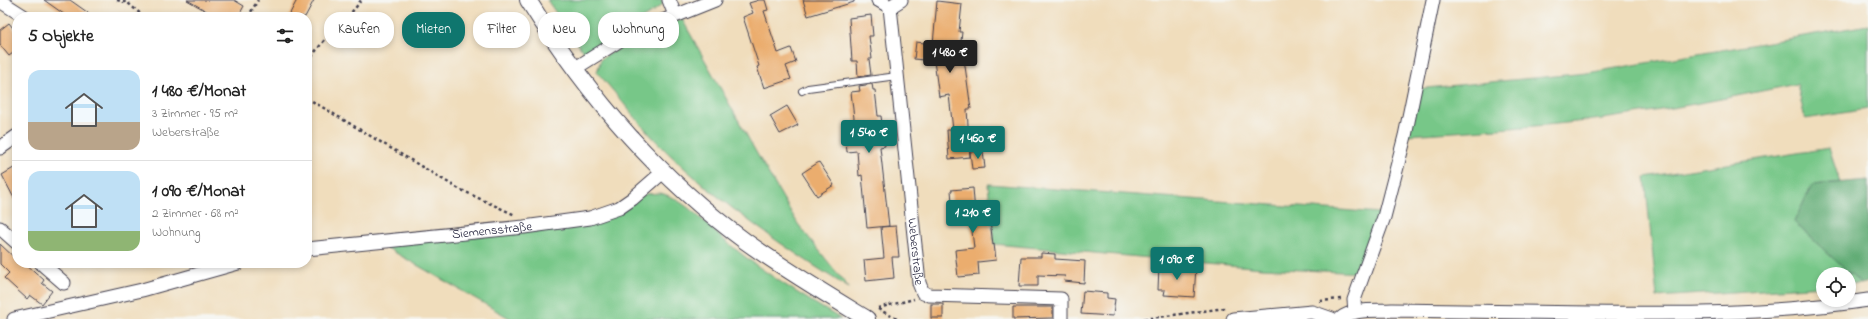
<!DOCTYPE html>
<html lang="de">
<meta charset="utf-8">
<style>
body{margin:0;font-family:"Indie Flower",sans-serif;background:#f2f2f2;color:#222;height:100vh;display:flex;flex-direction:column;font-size:15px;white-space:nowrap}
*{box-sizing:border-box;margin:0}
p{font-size:13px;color:#767676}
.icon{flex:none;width:22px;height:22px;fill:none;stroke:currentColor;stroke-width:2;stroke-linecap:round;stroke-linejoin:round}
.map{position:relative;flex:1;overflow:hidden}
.panel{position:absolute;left:12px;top:12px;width:300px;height:256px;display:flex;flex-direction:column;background:#fff;border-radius:16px;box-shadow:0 2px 6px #0003}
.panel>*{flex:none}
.guide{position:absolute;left:324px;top:12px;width:380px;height:36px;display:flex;gap:8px}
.fabs{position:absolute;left:1816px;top:267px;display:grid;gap:8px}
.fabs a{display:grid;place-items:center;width:40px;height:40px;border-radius:50%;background:#fff;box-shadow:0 2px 6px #0003;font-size:20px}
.price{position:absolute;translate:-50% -34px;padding:0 9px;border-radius:4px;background:#0f766e;color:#fff;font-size:13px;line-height:26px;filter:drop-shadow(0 1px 2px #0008)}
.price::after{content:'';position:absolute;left:50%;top:24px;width:12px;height:9px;margin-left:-6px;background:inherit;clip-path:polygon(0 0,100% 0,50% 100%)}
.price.active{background:#222;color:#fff}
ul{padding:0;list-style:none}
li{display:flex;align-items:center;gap:12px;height:100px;padding:0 16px}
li+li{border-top:1px solid #e0e0e0}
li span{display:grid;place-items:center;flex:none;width:112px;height:80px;border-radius:12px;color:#555}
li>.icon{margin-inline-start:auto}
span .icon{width:48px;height:48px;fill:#fffc;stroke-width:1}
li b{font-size:17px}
h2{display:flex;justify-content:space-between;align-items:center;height:48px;padding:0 16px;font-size:17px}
.tag{padding:0 14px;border-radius:16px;background:#fff;box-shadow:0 2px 6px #0003;font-size:14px;line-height:36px}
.tag.active{background:#0f766e;color:#fff}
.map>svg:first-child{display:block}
</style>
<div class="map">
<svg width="1868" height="319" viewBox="0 0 1868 319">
<rect width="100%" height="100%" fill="#f6f6f2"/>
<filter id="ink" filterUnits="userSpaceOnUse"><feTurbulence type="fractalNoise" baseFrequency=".025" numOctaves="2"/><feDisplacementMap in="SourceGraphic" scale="8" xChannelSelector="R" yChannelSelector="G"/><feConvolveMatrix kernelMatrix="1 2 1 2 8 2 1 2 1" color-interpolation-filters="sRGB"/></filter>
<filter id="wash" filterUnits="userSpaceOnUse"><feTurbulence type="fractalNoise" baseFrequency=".012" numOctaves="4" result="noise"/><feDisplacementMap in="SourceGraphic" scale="16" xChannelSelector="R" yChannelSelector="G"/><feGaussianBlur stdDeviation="0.9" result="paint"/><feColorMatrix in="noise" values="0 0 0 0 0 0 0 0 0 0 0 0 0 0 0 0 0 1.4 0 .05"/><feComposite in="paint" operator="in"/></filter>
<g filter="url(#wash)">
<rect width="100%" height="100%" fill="#f0ddbc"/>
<g fill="#77c788" stroke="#4c7462">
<path d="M547,0H662L663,4L651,13L584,53Z"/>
<path d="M682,19L756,152L798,224L849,288C785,248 722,205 667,152C642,128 620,98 597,72L601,59L638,37Z"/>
<path d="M1868,25V109L1805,119L1797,84C1732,97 1668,110 1602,119C1537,127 1471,131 1406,135L1415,89L1587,73Z"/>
<path d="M1829,148L1840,182L1812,185L1794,222L1861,284H1849V274H1823V286L1657,297L1645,177Z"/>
<path d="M988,184L1381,213L1361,273L1262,268L994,244Z"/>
<path d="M661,193C690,202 710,230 734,248C767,275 804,297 841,319H511L382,245L582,226L605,218L645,194Z"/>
</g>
<path fill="#61ac74" stroke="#426758" d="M1868,180V282L1861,284L1794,222L1812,185Z"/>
<g id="blocks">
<g fill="#ebad6e">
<path d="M44,0H70L94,17H68Z"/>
<path d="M187,0H234L244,6L238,17H217Z"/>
<path d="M297,0H314L305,17H288Z"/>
<path d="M759,0H765L768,10L764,11L778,53L791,48L796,62L786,66L791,79L764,88L757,67L759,66L743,17L753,13L749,3Z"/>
<path d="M803,0H854V2L808,16Z"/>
<path d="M937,1L962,4L959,32H962L959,59H964L971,109H967L970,157L949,159L947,130H953L949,95L939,97L934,61L914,59L916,42L933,44Z"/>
<path d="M871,15L873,36H869L872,59H869L871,75L858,77L857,61H852L849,18Z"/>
<path d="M9,23L17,33V50L9,56L0,45V30Z"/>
<path d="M872,84L873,90H875L878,116H881L885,146L880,147L889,226L867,228L862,175L859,176L857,151L847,152L845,128L855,127L851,92L860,91L859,86Z"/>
<path d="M787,106L798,125L780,134L770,116Z"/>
<path d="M983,151L985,168L972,169L970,152Z"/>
<path d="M819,162L834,185L817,196L802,173Z"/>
<path d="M17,166V204L2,175Z"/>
<path d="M973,188L975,213L989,212L993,245L994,244L996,260L978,262L979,275L958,277L955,250L974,248L970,214L953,215L951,190Z"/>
<path d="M896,226L899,257H892L894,278L866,281L864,260L884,258L881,227Z"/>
<path d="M0,244L17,260V263H25L44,280L42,283L52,291L42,304L30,295L27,299L4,278L9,273L0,264Z"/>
<path d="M1041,253L1055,254V259L1085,261L1084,283L1064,281L1065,276L1038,275V286H1019L1021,257H1041Z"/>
<path d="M1159,265L1196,267L1194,297L1164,295L1165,290H1158Z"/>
<path d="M1083,291L1107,293V298L1115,299L1113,316L1081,314Z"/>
<rect x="931" y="304" width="12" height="14"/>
<path d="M1013,307H1053V318L1013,319Z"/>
</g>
</g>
</g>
<g filter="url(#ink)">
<use href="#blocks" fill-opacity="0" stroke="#413e4e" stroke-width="1"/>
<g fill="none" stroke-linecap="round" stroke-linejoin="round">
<g stroke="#413e4e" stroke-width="8">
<path id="service" d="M802,91L808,88L897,76"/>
</g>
<g stroke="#413e4e" stroke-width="15">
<g id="minor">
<path d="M669,0L675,15"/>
<path d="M878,0L890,7L901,0"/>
<path d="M0,1L25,17"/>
<path id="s1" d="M890,7L919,283L923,293L929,295L1061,299V319"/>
<path d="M574,69L630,34L715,0"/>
<path d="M0,148L17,136"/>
<path d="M0,228L17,243"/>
<path id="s2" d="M307,249L524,227L590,218L619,208L632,199L663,172"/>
<path d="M41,263L64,283"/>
<path d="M1355,312L1354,300L1384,217L1405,136L1433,0"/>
<path d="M14,319L142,290L238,263"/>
<path d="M1233,319L1312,312L1332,319"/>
<path d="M1340,319C1352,308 1376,311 1392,310C1458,311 1524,312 1591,313C1684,314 1776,314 1868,300"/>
</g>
</g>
<g stroke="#413e4e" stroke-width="18">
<path id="tertiary" d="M528,0C586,93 656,176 745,241C784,269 826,294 867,319"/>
</g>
<g stroke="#413e4e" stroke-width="2.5" stroke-dasharray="3 3" stroke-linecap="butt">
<path d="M117,0L128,3L144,17"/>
<path d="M248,17L258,0"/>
<path d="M307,68C312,46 348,21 361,0"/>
<path d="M307,98L459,189L515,215"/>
<path d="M1320,301L1341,299"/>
<path d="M878,308L914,299"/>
<path d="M878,309L897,319"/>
<path d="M1144,319L1225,308"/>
</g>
<use href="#service" stroke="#fff" stroke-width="6"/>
<use href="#minor" stroke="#fff" stroke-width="13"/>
<use href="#tertiary" stroke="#fff" stroke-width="16"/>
</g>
</g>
<g text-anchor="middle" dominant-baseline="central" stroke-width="3" stroke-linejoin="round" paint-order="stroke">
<g font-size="13" fill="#22223b" stroke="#f6f6f2">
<text stroke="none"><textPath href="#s2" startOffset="186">Siemensstraße</textPath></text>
<text stroke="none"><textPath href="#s1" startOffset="246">Weberstraße</textPath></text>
</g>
</g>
</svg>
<div class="fabs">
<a><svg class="icon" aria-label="locate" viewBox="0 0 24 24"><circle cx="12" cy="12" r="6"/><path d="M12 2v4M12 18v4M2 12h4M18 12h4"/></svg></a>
</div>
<b class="price active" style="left:950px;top:74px">1 480 €</b>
<b class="price" style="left:869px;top:154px">1 540 €</b>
<b class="price" style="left:978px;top:160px">1 460 €</b>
<b class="price" style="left:973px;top:234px">1 210 €</b>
<b class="price" style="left:1177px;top:281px">1 090 €</b>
<div class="guide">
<a class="tag">Kaufen</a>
<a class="tag active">Mieten</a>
<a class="tag">Filter</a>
<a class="tag">Neu</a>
<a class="tag">Wohnung</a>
</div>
<section class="panel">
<h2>5 Objekte<svg class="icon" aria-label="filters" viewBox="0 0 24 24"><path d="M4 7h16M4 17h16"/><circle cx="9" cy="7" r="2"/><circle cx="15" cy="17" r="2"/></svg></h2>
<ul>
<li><span style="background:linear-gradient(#bfe0f5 65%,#b9a48a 0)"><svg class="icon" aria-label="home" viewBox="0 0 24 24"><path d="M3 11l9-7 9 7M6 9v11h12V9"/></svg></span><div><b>1 480 €/Monat</b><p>3 Zimmer · 95 m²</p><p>Weberstraße</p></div></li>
<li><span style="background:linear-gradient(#bfe0f5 75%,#8fb573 0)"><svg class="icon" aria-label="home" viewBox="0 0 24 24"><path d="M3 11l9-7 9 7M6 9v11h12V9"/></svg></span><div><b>1 090 €/Monat</b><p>2 Zimmer · 68 m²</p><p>Wohnung</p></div></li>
</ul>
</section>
</div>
